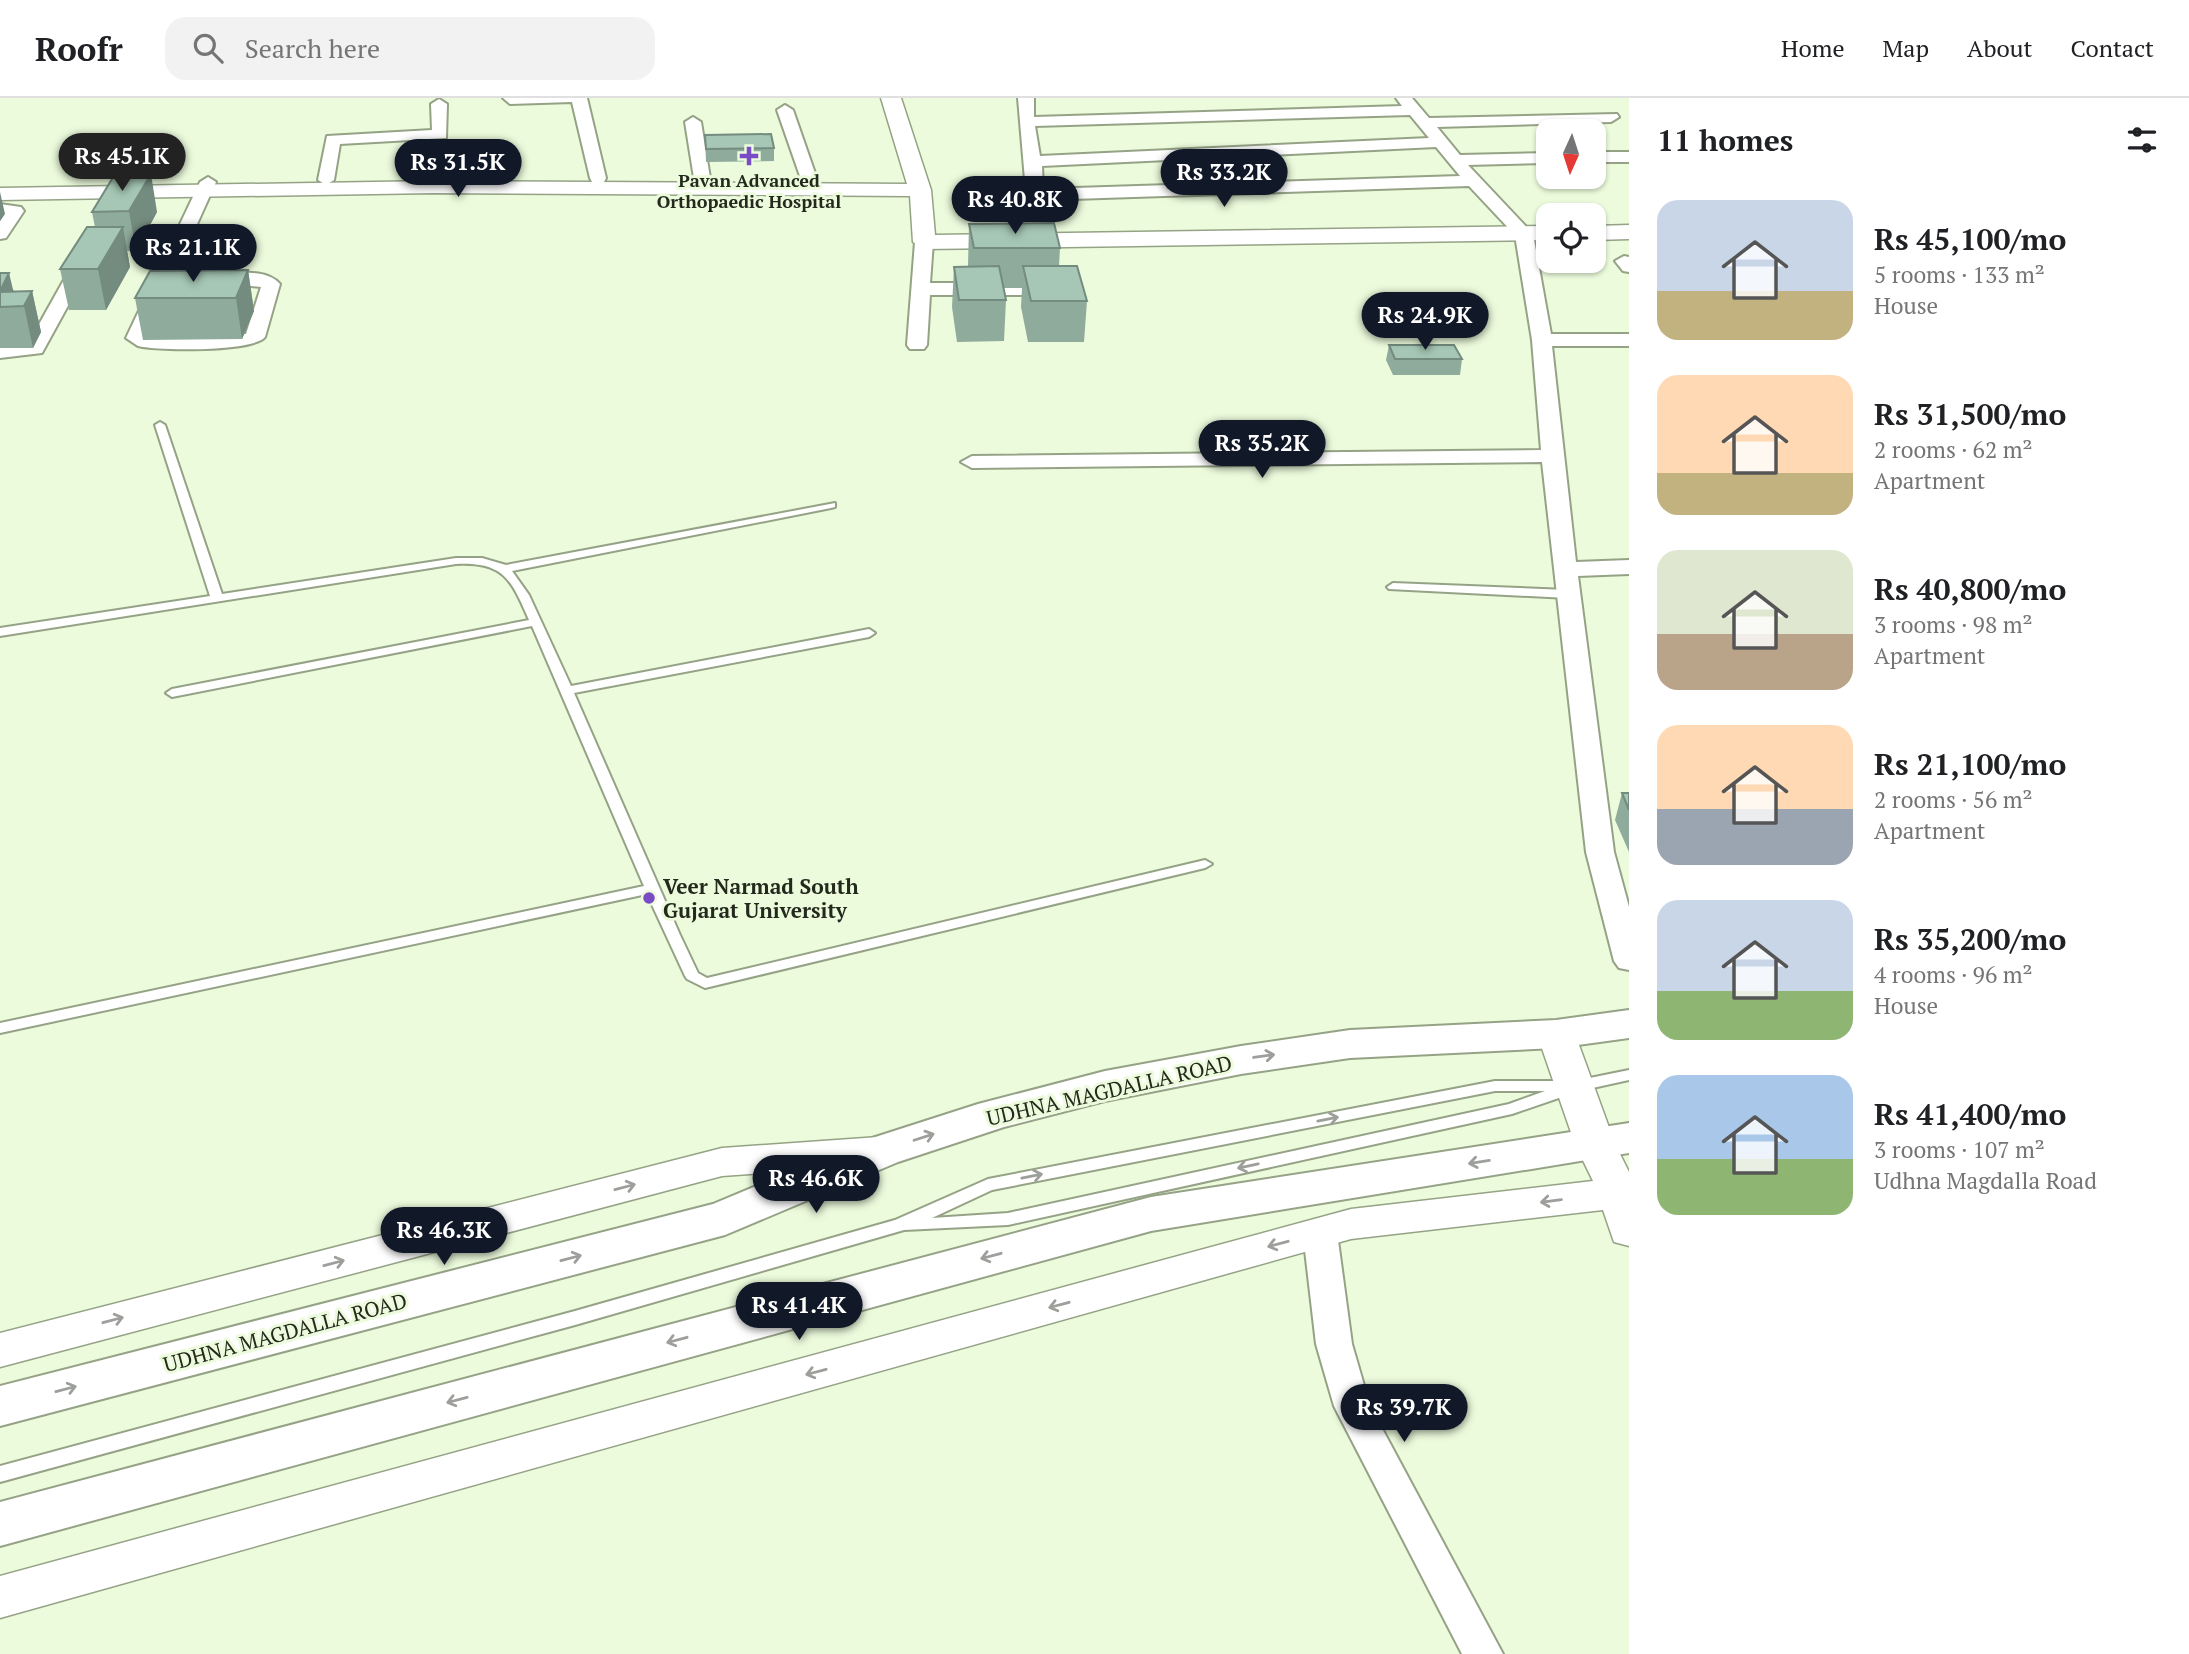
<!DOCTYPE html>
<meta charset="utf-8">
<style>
body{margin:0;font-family:"PT Serif",serif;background:#f2f2f2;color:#202124;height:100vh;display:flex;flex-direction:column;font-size:26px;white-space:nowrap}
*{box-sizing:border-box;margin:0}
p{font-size:23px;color:#757577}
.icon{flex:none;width:38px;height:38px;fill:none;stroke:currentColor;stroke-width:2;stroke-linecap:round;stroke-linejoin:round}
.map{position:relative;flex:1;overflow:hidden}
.sheet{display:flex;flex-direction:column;background:#fff;width:560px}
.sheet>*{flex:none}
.needle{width:46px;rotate:183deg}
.buttons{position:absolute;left:1536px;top:21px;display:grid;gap:14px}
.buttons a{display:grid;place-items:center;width:70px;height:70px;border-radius:14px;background:#fff;box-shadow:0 2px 5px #0004;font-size:35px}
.price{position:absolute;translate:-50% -60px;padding:0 16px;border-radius:24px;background:#111827;color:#fff;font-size:23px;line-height:46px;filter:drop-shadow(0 2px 4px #0008)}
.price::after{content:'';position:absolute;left:50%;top:42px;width:21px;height:16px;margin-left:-10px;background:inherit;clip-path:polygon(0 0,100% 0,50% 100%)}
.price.on{background:#222;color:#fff}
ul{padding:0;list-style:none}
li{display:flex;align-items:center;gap:21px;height:175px;padding:0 28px}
li span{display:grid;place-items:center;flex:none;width:196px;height:140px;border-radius:21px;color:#555}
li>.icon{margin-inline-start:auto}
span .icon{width:84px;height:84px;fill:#fffc;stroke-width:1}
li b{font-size:30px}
h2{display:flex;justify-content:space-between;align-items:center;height:84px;padding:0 28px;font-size:30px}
header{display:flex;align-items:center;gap:42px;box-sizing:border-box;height:98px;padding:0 35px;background:#fff;border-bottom:2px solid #e0e0e0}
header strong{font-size:33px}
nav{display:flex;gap:38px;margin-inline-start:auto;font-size:24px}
.search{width:490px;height:63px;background:#f2f2f2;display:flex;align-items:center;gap:18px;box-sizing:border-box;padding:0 24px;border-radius:21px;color:#757577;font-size:26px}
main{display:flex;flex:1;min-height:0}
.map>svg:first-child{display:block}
</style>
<header>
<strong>Roofr</strong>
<div class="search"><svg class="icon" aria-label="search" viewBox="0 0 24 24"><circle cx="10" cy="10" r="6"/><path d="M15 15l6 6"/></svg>Search here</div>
<nav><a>Home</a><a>Map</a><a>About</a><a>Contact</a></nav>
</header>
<main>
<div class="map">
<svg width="1629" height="1556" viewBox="0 0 1629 1556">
<rect width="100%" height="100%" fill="#ecfbdc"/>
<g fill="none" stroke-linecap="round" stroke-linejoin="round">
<g stroke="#95a286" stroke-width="4">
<g id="service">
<path d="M160,324L165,327L222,496L456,460H482L506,467L835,405V409L831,410L512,473L529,497L571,588L869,531L875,535L869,539L574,595L680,837L698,875L707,880L1205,762L1212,766L1205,770L705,890L687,881L685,878L647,796L0,935V925L644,788L532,528L172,599L166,595L172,591L529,522C511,481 504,464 456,466L0,538V530L210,498L155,327Z"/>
<path d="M1393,485L1568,492L1574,496L1568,500L1389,491L1387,489Z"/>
<path d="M1629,972V982L1579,993L1512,1016L1008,1127L904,1132L575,1227L0,1384V1368L575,1213L895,1122L988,1081L1495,983H1575ZM1495,993H1545L1509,1006L1008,1115L932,1120L992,1092Z"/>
</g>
</g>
<g stroke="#95a286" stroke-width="4">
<g id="minor">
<path d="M503,0H587L606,80L604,84H592L590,80L572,4L510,6Z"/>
<path d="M1018,0H1034V19L1402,8L1396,0H1412L1429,20L1617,16L1619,19L1611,24L1437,29L1460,57L1549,55V65L1468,67L1533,136L1551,236H1629V248H1552L1576,464L1629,462V476L1578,478L1614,754L1629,809V872L1619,870L1614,863L1586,754L1542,364L972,370L961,364L972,358L1541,352L1532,242L1515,137L1469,88L1042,102L1026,94ZM1410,17L1429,40L1040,58L1035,28ZM1436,49L1460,78L1043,91L1042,68Z"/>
<path d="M439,1L447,6L446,40L340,46L334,82L326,87L318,82L327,38L432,32L431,6Z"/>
<path d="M785,7L793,12L817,81L815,85H803L801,81L777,12Z"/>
<path d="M693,19L701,24L710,80L702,85L694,80L685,24Z"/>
<rect x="1594" y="54" width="35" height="10"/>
<path d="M208,79L216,84L184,155L221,157L227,164L223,175C241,175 267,171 280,186L265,239C253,254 158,253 138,248L126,240L200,84ZM179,166H208L203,180L206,184L261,189L246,236L147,238Z"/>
<path d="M0,106L21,109L24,113L6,140L0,141V123L4,117L0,116Z"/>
<path d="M924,139L933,144L930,185H1059L1068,191L1059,197H930L927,247L924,251H910L907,247L915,144Z"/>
<path d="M84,157L93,162L42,255L0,260V248L28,246L75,162Z"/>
<path d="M1624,158L1629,159V174L1623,173L1615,163Z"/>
<path d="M1320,1123L1332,1126L1337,1135L1352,1246L1370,1308L1503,1556H1462L1334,1308L1316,1246L1303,1135L1308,1126Z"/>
</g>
</g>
<g stroke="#95a286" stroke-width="3">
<g id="tertiary">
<path d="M881,0H901L931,92L935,137L1549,128V142L924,151L913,144L910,98L434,95L0,102V90L434,83L907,86Z"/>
<path d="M1629,127V141L1594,142V128Z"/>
<path d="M1556,923L1569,927L1575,936L1615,1046L1629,1074V1148L1614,1144L1603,1112L1351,1141L0,1520V1478L1351,1111L1593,1083L1575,1046L1537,936L1543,927Z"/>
<path d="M879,1039L893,1043L899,1053L893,1063L879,1067L722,1078L0,1269V1235L722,1050Z"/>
</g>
</g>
<g stroke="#95a286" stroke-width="4">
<g id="secondary">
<path d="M1629,912V940L1556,950L1350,960L1241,976L1105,1003L1004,1029L898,1064L725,1137L0,1328V1288L713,1106L866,1042L978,1006L1105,973L1241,948L1350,932L1556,922Z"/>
<path d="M1629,1025V1055L1151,1133L0,1448V1404L1151,1099Z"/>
</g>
</g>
<use href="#service" fill="#fff" fill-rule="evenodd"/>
<use href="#minor" fill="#fff" fill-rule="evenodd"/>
<use href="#tertiary" fill="#fff" fill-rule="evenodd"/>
<use href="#secondary" fill="#fff" fill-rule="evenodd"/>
</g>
<g fill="#8fab9c">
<path d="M705,37L774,50V63L706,64Z"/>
<path d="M115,76L157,114L136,153H127L130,169L106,212H69L60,171L95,129L92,114Z"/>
<path d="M969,126L1060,150L1059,168L1087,203L1084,244H1028L1021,209L1022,190H1004L1006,202L1004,243L957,244L952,209L954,169H968Z"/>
<path d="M248,172L254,213L242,241L143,242L135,200Z"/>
<path d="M0,175L14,193H32L41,234L33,250H0Z"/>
<path d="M1389,247L1462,261L1460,277H1393L1386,262Z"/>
<path d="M1622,695H1629V754L1615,722Z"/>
</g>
<g fill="#748b7f">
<path d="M151,76L157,114L136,153L129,113Z"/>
<path d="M0,94L5,116L0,123Z"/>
<path d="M123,129L130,169L106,212L98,171Z"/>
<path d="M248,172L254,213L242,241L236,200Z"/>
<path d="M9,175L17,208L0,193Z"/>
<path d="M32,193L41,234L33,250L24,208Z"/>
</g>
<g fill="#a6c7b5" stroke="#748b7f" stroke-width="2">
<path d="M771,36L774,50L706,51L705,37Z"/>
<path d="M115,76H151L129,113L92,114Z"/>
<path d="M1054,125L1060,150H974L969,126Z"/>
<path d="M87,129H123L98,171H60Z"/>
<path d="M999,168L1006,202H959L954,169Z"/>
<path d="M1023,168H1077L1087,203H1031Z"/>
<path d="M248,172L236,200H135L150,173Z"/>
<path d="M0,175H9L0,193Z"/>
<path d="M32,193L24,208L0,209V194Z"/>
<path d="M1389,247H1454L1462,261H1395Z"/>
<path d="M1622,695H1629V712Z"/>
</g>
<defs><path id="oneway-shaft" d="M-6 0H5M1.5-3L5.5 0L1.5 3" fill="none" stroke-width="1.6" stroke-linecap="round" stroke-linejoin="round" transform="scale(1.75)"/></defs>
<g stroke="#9c9f9a">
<use href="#oneway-shaft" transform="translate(1264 958) rotate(-8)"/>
<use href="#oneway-shaft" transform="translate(1328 1021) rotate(-11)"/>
<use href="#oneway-shaft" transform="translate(924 1039) rotate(-18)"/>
<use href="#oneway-shaft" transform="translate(1479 1064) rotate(171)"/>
<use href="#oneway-shaft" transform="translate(1248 1068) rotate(168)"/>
<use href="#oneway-shaft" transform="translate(1032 1078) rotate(-11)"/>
<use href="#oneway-shaft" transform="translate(625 1089) rotate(-15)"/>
<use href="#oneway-shaft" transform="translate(1551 1103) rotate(173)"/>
<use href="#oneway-shaft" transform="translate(1278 1146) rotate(165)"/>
<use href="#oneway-shaft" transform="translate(991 1158) rotate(165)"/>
<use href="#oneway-shaft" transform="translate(571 1160) rotate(-15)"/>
<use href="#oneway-shaft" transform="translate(334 1165) rotate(-15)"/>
<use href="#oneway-shaft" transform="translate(1059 1207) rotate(165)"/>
<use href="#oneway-shaft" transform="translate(113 1222) rotate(-15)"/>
<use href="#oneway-shaft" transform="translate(677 1242) rotate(165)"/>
<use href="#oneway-shaft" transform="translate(816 1274) rotate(165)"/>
<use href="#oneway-shaft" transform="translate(66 1291) rotate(-15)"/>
<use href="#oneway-shaft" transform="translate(457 1302) rotate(165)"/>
</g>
<g fill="#794bc4" stroke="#ecfbdc" stroke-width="2.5">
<path d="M745.5 47.5h7v7h7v7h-7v7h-7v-7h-7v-7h7z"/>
<circle cx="649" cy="800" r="7"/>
</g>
<g text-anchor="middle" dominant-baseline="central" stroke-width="6" stroke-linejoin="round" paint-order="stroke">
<g font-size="18" font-weight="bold" fill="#24291e" stroke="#ecfbdc">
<text x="749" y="82">Pavan Advanced<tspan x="749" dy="21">Orthopaedic Hospital</tspan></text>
</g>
<g font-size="21" font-weight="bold" fill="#24291e" stroke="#ecfbdc" text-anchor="start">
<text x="663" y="788">Veer Narmad South<tspan x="663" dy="24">Gujarat University</tspan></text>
</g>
<g font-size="21" fill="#24291e" stroke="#ecfbdc">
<text transform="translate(1109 992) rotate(-13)">UDHNA MAGDALLA ROAD</text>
<text transform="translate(285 1234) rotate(-15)">UDHNA MAGDALLA ROAD</text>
</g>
</g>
</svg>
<div class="buttons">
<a><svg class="needle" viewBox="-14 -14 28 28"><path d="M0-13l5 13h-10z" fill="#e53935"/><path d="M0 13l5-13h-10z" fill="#757577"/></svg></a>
<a><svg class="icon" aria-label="locate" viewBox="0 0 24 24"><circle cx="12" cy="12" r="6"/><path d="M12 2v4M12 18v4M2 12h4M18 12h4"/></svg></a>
</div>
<b class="price on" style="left:122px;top:95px">Rs 45.1K</b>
<b class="price" style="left:458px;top:101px">Rs 31.5K</b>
<b class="price" style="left:1224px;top:111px">Rs 33.2K</b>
<b class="price" style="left:1015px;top:138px">Rs 40.8K</b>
<b class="price" style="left:193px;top:186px">Rs 21.1K</b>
<b class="price" style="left:1425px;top:254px">Rs 24.9K</b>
<b class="price" style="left:1262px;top:382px">Rs 35.2K</b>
<b class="price" style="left:816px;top:1117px">Rs 46.6K</b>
<b class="price" style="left:444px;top:1169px">Rs 46.3K</b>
<b class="price" style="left:799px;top:1244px">Rs 41.4K</b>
<b class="price" style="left:1404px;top:1346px">Rs 39.7K</b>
</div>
<section class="sheet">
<h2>11 homes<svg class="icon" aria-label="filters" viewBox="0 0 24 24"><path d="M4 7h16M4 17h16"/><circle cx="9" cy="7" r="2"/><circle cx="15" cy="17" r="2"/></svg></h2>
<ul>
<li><span style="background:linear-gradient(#c9d6e8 65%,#c2b280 0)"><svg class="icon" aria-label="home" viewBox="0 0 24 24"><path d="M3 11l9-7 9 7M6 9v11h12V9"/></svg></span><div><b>Rs 45,100/mo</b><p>5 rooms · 133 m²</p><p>House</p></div></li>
<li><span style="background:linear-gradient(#ffd9b3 70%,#c2b280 0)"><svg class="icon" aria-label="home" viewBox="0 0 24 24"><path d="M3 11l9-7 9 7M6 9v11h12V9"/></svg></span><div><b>Rs 31,500/mo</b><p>2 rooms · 62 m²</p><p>Apartment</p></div></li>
<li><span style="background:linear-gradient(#dfe7d0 60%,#b9a48a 0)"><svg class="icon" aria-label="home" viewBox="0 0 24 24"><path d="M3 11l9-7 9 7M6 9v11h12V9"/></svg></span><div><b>Rs 40,800/mo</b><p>3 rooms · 98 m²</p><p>Apartment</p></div></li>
<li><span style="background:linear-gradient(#ffd9b3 60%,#9aa5b1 0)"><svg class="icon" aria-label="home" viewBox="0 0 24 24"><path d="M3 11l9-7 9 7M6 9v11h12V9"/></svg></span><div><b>Rs 21,100/mo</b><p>2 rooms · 56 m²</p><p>Apartment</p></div></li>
<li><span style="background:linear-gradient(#c9d6e8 65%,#8fb573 0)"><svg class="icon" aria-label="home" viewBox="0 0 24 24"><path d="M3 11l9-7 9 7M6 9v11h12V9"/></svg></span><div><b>Rs 35,200/mo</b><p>4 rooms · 96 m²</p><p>House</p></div></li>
<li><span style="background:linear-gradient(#a9c7e8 60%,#8fb573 0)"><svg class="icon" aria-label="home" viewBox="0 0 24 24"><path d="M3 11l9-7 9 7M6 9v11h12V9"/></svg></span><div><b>Rs 41,400/mo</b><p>3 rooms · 107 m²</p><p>Udhna Magdalla Road</p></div></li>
</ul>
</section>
</main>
